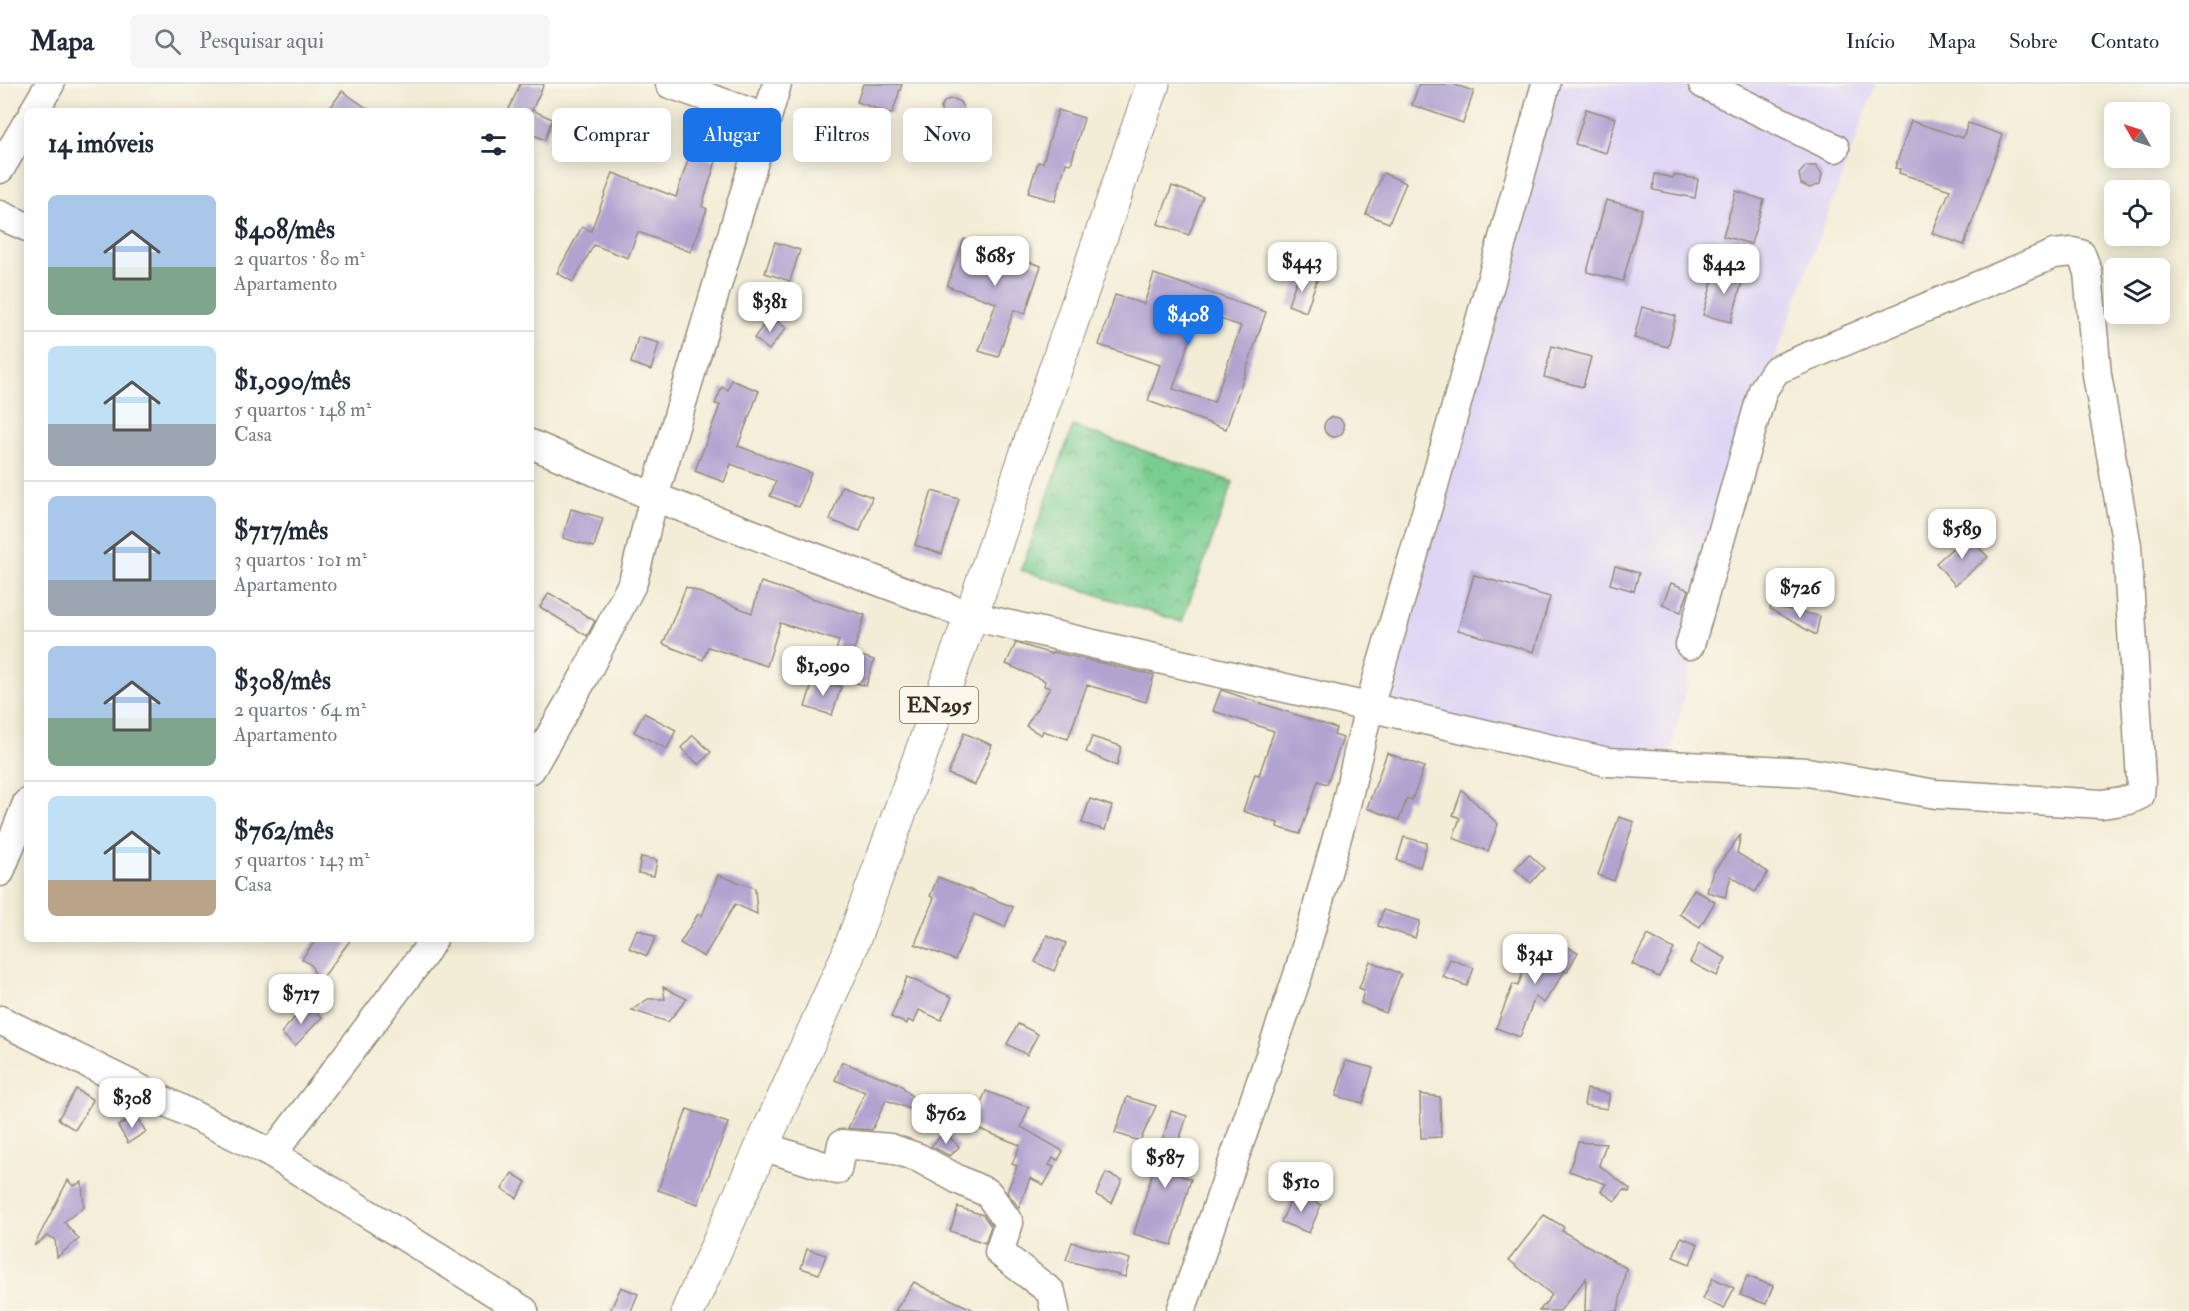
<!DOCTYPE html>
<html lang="pt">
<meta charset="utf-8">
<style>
body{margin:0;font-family:"IM FELL Double Pica",serif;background:#f6f6f7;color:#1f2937;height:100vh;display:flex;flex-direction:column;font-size:22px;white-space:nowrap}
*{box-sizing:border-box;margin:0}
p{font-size:20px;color:#747a83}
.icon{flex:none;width:33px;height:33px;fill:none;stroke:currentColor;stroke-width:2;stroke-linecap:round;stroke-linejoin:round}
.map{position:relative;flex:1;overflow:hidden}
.details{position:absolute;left:24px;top:24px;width:510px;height:834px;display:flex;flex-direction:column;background:#fff;border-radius:9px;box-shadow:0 3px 15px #0003}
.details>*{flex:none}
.guide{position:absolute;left:552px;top:24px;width:570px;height:54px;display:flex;gap:12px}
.needle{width:39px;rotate:309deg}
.fabs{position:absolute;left:2104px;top:18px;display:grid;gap:12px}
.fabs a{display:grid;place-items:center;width:66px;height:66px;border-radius:9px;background:#fff;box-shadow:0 3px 15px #0003;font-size:30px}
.price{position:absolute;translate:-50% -51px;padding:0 14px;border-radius:12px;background:#fff;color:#222;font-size:20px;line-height:39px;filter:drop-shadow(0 2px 3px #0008)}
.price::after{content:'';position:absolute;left:50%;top:36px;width:18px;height:14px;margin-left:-9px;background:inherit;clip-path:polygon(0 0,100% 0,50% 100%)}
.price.on{background:#1a73e8;color:#fff}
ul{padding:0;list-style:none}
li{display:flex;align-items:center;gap:18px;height:150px;padding:0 24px}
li+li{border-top:2px solid #e0e1e3}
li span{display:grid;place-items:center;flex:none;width:168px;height:120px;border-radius:9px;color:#555}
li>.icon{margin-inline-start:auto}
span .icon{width:72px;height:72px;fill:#fffc;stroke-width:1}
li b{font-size:26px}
h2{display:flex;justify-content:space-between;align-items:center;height:72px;padding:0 24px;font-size:26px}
.pill{padding:0 21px;border-radius:9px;background:#fff;box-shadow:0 3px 15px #0003;font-size:21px;line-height:54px}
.pill.on{background:#1a73e8;color:#fff}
header{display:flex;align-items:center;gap:36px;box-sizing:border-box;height:84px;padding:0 30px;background:#fff;border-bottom:2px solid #e0e1e3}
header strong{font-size:28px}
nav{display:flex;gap:33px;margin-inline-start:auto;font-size:21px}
.search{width:420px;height:54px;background:#f6f6f7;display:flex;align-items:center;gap:15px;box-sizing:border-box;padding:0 21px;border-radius:9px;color:#747a83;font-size:22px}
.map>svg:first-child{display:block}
</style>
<header>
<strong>Mapa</strong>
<div class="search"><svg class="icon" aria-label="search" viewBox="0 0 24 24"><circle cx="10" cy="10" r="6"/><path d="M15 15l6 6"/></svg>Pesquisar aqui</div>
<nav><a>Início</a><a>Mapa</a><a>Sobre</a><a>Contato</a></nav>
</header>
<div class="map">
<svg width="2189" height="1227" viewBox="0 0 2189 1227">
<defs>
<pattern id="park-crowns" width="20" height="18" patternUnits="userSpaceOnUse" patternTransform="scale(1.5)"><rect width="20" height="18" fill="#79cd91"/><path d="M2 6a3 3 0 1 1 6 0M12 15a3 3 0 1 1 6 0" fill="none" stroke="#64a776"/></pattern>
</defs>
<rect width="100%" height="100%" fill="#fbf7ec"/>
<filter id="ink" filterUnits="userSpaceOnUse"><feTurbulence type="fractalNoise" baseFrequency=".0167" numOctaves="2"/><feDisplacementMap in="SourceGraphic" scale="12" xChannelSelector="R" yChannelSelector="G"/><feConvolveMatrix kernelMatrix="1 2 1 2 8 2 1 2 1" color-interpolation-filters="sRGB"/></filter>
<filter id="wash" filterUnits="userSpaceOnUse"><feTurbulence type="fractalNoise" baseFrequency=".008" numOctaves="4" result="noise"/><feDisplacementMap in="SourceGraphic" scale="24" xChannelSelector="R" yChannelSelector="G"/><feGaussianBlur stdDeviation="1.35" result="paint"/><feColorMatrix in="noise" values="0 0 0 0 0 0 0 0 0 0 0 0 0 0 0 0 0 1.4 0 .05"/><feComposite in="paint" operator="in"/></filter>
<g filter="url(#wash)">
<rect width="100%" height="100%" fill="#f3edd7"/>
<path fill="#ded5f5" d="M1546,0H1876L1763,306L1715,475L1668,682L1369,623Z"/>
<path fill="url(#park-crowns)" stroke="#5a7c58" stroke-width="1.5" d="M1073,342L1233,398L1182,538L1021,486Z"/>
<g id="blocks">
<g fill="#b0a3d0" fill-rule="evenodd">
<path d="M520,0H544L532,26L552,35L545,56L531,50V27H508Z"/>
<path d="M863,0H902L892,30L857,18Z"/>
<path d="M1419,0H1452L1474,7L1463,39L1412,21Z"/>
<path d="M342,7L371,27H328Z"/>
<circle cx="952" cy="26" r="11"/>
<path d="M1586,25L1616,34L1606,69L1575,60Z"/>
<path d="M1058,26L1084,34L1071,80L1066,79L1055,117L1028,109L1038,78L1043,79Z"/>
<path d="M639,30L657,36L646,68L627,62Z"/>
<path d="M1911,37L1963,54L1968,39L2003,51L1964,161L1932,149L1950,106L1899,89L1900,85L1895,84Z"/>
<path d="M690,69L716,77L702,122L707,125L691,168L638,148L628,174L594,161L573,198L557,189L582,143L591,147L613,89L676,113Z"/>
<path d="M1806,82H1816L1822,90L1820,100L1810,104L1801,100L1799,90Z"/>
<path d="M1383,89L1406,99L1389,139L1366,130Z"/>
<path d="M1655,90L1673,94L1674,91L1698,95L1695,114L1653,106Z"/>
<path d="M1172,102L1203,113L1189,151L1158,140Z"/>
<path d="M1736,107L1764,116L1751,160L1723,152Z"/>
<path d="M1606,116L1642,125L1623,197L1587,188Z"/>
<path d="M964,155L1041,182L1025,230L1014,226L998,273L979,267L996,219L947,202Z"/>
<path d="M775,158L800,166L790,197L765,189Z"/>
<path d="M1716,184L1744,191L1731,238L1703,231Z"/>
<path d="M1299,189L1317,196L1306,228L1288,221Z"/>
<path d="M1154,190L1266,228L1226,345L1148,317L1160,281L1099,261L1115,211L1144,220ZM1199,228L1241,242L1214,318L1173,305Z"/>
<path d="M1642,223L1676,232L1668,263L1634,254Z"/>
<path d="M770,232L786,244L769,266L754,254Z"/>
<path d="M638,253L659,259L651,286L631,279Z"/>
<path d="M1552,262L1591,273L1583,303L1544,293Z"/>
<path d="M731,296L759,307L738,362L811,389L799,423L770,412L776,397L731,380L724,398L695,387L720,321L715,320L722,303L728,306Z"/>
<circle cx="1334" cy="343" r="10"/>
<path d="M842,402L872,413L860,447L830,436Z"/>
<path d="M932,407L959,415L942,470L915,461Z"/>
<path d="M571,425L603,434L594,463L563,454Z"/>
<path d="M1967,451L1988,473L1955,501L1936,479Z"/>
<path d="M1615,482L1639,489L1634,507L1610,500Z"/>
<path d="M1474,491L1550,513L1534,568L1458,546Z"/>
<path d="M761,498L865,531L853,569L874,576L866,602L829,590L839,557L780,539L767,582L708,563L703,576L663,560L686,503L752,529Z"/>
<path d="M1671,499L1689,506L1681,528L1662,521Z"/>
<path d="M549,509L595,537L587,552L540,523Z"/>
<path d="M1771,522L1820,532L1816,551L1770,525Z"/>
<path d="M1016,559L1052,570L1053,568L1154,591L1146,618L1087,601L1068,655L1043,647L1041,651L1026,642L1050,604L1044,602L1045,597L1006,580Z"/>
<path d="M814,594L841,603L832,631L805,623Z"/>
<path d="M1221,606L1336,644L1334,651L1343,654L1327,700L1318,697L1300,750L1277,743L1278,739L1243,727L1255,690L1259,691L1274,647L1213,627Z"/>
<path d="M644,629L676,646L667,665L634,648Z"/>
<path d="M964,649L992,661L975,701L948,690Z"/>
<path d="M693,651L711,668L699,681L681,664Z"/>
<path d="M1092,653L1121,662L1117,682L1086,668Z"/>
<path d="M1387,669L1424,683L1412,716L1407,714L1399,736L1367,724Z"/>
<path d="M1462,706L1498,740L1488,767L1453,754L1460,734L1453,731Z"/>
<path d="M1090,715L1112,722L1105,746L1082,739Z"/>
<path d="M1619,733L1634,738L1614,797L1598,791Z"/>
<path d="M1741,750L1737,769L1768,788L1755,808L1731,792L1725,813L1707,808L1713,788Z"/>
<path d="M1404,753L1427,759L1420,783L1397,776Z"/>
<path d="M1529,770L1544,784L1531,799L1515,785Z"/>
<path d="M641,773L657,776L654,792L638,789Z"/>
<path d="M718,791L755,804L757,830L735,820L704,873L680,859L698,830L702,832Z"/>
<path d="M938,793L1013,823L1005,843L974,830L955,876L915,860L934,814L930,812Z"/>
<path d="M1694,805L1715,818L1700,843L1679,830Z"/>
<path d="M1383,826L1420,837L1415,854L1378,842Z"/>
<path d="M637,845L656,853L647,872L629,864Z"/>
<path d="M1047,851L1066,859L1054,887L1035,878Z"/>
<path d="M1648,851L1674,865L1659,893L1632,880Z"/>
<path d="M316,855H351L319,899L311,881L302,875Z"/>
<path d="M1558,858L1578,868L1567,888L1565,887L1544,919L1535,913L1520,953L1496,944L1513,900L1518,902L1534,859L1553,866Z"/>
<path d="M1699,860L1726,874L1717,892L1690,878Z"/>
<path d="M1450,875L1474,884L1467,902L1443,893Z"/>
<path d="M1370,877L1401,890L1386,929L1361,919L1364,906L1359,904Z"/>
<path d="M907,893L952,913L941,936L919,926L914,939L908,936L907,940L891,933Z"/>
<path d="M663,903L687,915L668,938L632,926L648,915H665Z"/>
<path d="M307,920L322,933L295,962L281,949Z"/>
<path d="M1018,940L1038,950L1027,971L1007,960Z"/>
<path d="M1346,977L1373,984L1363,1019L1336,1012Z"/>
<path d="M842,978L900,1000L931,1033L886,1016L872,1046L848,1044L865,1008L835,996Z"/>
<path d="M76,1005L93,1016L75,1046L58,1035Z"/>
<path d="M1587,1005L1610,1010L1607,1025L1584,1021Z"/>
<path d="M986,1007L1029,1024L1021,1043L1063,1067L1058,1076L1053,1074L1049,1081L1054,1083L1044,1101L1030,1094L1019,1124L1007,1108L1017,1082L1012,1080L1020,1061L972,1042Z"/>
<path d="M1420,1010L1440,1013L1441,1053L1421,1054Z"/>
<path d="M1127,1013L1156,1022L1140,1057L1115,1049Z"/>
<path d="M687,1025L728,1039L698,1120L658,1106Z"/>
<path d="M1171,1027L1187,1032L1169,1088L1191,1095L1172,1161L1134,1150Z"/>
<path d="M136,1032L146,1048L128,1059L118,1042Z"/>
<path d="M945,1048L959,1063L950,1072L931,1062Z"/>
<path d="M1578,1058L1606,1060L1599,1081L1630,1105L1629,1108L1624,1106L1615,1117L1601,1107L1606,1100L1569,1087Z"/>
<path d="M512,1089L526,1098L517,1114L502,1105Z"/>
<path d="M1106,1089L1122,1096L1112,1119L1096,1111Z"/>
<path d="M68,1096L73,1102L82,1098L84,1123L64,1138L79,1155L57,1173L55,1155L47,1152L34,1162Z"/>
<path d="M1294,1109L1321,1121L1309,1149L1281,1138Z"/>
<path d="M958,1123L983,1131L991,1142L985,1159L950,1147Z"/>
<path d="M1544,1131L1564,1143L1562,1147L1626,1184L1618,1227H1585L1586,1194L1560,1227H1539L1552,1211L1509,1176Z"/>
<path d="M1681,1153L1698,1160L1690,1180L1673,1173Z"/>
<path d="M1072,1158L1130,1175L1125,1193L1066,1176Z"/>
<path d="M807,1165L826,1171L819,1190L801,1184Z"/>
<path d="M1747,1192L1773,1202L1766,1220L1740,1211Z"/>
<path d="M1713,1194L1734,1204L1724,1225L1703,1215Z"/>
<path d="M914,1198L934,1209L935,1208L976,1227H895Z"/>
<path d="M621,1203L638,1210L631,1227H610Z"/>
</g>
</g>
</g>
<g filter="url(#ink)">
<use href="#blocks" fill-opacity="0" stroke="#978c7a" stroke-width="1.5"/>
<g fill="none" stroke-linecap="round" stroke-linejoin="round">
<g stroke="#978c7a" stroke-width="31">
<g id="minor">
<path d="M670,0L766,34"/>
<path d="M1703,0L1835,64"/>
<path d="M34,27L50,0"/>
<path d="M0,85L27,39"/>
<path d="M0,131L27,143"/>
<path d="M531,360L654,413L971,532L1608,678L1807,688L1936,710L2102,720L2129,716L2140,711L2141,697L2127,462L2097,291L2088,188L2081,170L2073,168L2054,170L1776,286L1763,306L1690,561"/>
<path d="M531,685L584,593L633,498L654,413L777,0"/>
<path d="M0,788L27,719"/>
<path d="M0,936L272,1070L524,1227"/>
<path d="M762,1062L837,1086L842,1060L890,1064L919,1074L959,1096L988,1109L1009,1139L999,1168L1051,1208L1055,1227"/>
<path d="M272,1070L424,870L433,855"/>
<path d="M1181,1227L1298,891L1345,725L1369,623L1433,405L1546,0"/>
</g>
</g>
<g stroke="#978c7a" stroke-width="35">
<path id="major" d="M688,1227L848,871L971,532L1153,0"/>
</g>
<use href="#minor" stroke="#fff" stroke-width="28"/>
<use href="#major" stroke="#fff" stroke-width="33"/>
</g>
</g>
<g text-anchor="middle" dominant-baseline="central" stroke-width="4.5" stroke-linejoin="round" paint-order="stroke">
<rect fill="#fbf7ec" stroke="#75685c" stroke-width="1.5" x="900" y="603" width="78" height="36" rx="4.5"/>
<g font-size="21" font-weight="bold" fill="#3b2a1e">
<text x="939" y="621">EN295</text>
</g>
</g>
</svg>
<div class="fabs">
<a><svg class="needle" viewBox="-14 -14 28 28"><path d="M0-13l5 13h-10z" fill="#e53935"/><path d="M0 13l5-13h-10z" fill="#747a83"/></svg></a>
<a><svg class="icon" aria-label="locate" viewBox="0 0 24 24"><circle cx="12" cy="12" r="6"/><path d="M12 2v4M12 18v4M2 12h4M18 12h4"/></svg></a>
<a><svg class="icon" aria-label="layers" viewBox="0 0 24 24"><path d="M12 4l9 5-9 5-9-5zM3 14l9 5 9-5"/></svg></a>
</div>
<b class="price" style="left:995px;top:203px">$685</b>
<b class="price" style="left:1302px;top:209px">$443</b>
<b class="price" style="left:1724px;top:211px">$442</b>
<b class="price" style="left:770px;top:249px">$381</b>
<b class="price on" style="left:1188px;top:262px">$408</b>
<b class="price" style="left:1962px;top:476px">$589</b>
<b class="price" style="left:1800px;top:535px">$726</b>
<b class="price" style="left:823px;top:613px">$1,090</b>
<b class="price" style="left:1535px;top:901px">$341</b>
<b class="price" style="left:301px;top:941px">$717</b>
<b class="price" style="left:132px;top:1045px">$308</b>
<b class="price" style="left:946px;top:1061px">$762</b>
<b class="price" style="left:1165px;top:1105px">$587</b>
<b class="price" style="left:1301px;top:1129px">$510</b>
<div class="guide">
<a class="pill">Comprar</a>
<a class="pill on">Alugar</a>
<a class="pill">Filtros</a>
<a class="pill">Novo</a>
</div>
<section class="details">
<h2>14 imóveis<svg class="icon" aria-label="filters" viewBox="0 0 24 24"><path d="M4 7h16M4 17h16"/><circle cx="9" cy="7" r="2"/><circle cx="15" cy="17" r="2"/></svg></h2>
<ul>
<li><span style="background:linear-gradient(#a9c7e8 60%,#7fa58c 0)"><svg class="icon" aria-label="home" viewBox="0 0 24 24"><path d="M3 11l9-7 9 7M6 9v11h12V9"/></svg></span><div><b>$408/mês</b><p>2 quartos · 80 m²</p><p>Apartamento</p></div></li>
<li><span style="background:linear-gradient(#bfe0f5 65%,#9aa5b1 0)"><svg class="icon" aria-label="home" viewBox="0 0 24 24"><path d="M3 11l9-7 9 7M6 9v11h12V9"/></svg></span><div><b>$1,090/mês</b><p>5 quartos · 148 m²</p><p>Casa</p></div></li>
<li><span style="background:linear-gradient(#a9c7e8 70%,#9aa5b1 0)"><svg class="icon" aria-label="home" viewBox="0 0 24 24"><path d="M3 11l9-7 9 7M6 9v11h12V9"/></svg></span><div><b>$717/mês</b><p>3 quartos · 101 m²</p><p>Apartamento</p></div></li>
<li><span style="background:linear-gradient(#a9c7e8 60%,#7fa58c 0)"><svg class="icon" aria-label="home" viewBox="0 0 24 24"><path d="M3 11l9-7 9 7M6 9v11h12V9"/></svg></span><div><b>$308/mês</b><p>2 quartos · 64 m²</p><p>Apartamento</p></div></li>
<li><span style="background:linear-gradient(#bfe0f5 70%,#b9a48a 0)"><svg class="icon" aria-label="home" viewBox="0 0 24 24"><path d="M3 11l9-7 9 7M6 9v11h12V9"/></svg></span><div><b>$762/mês</b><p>5 quartos · 143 m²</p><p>Casa</p></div></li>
</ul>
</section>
</div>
